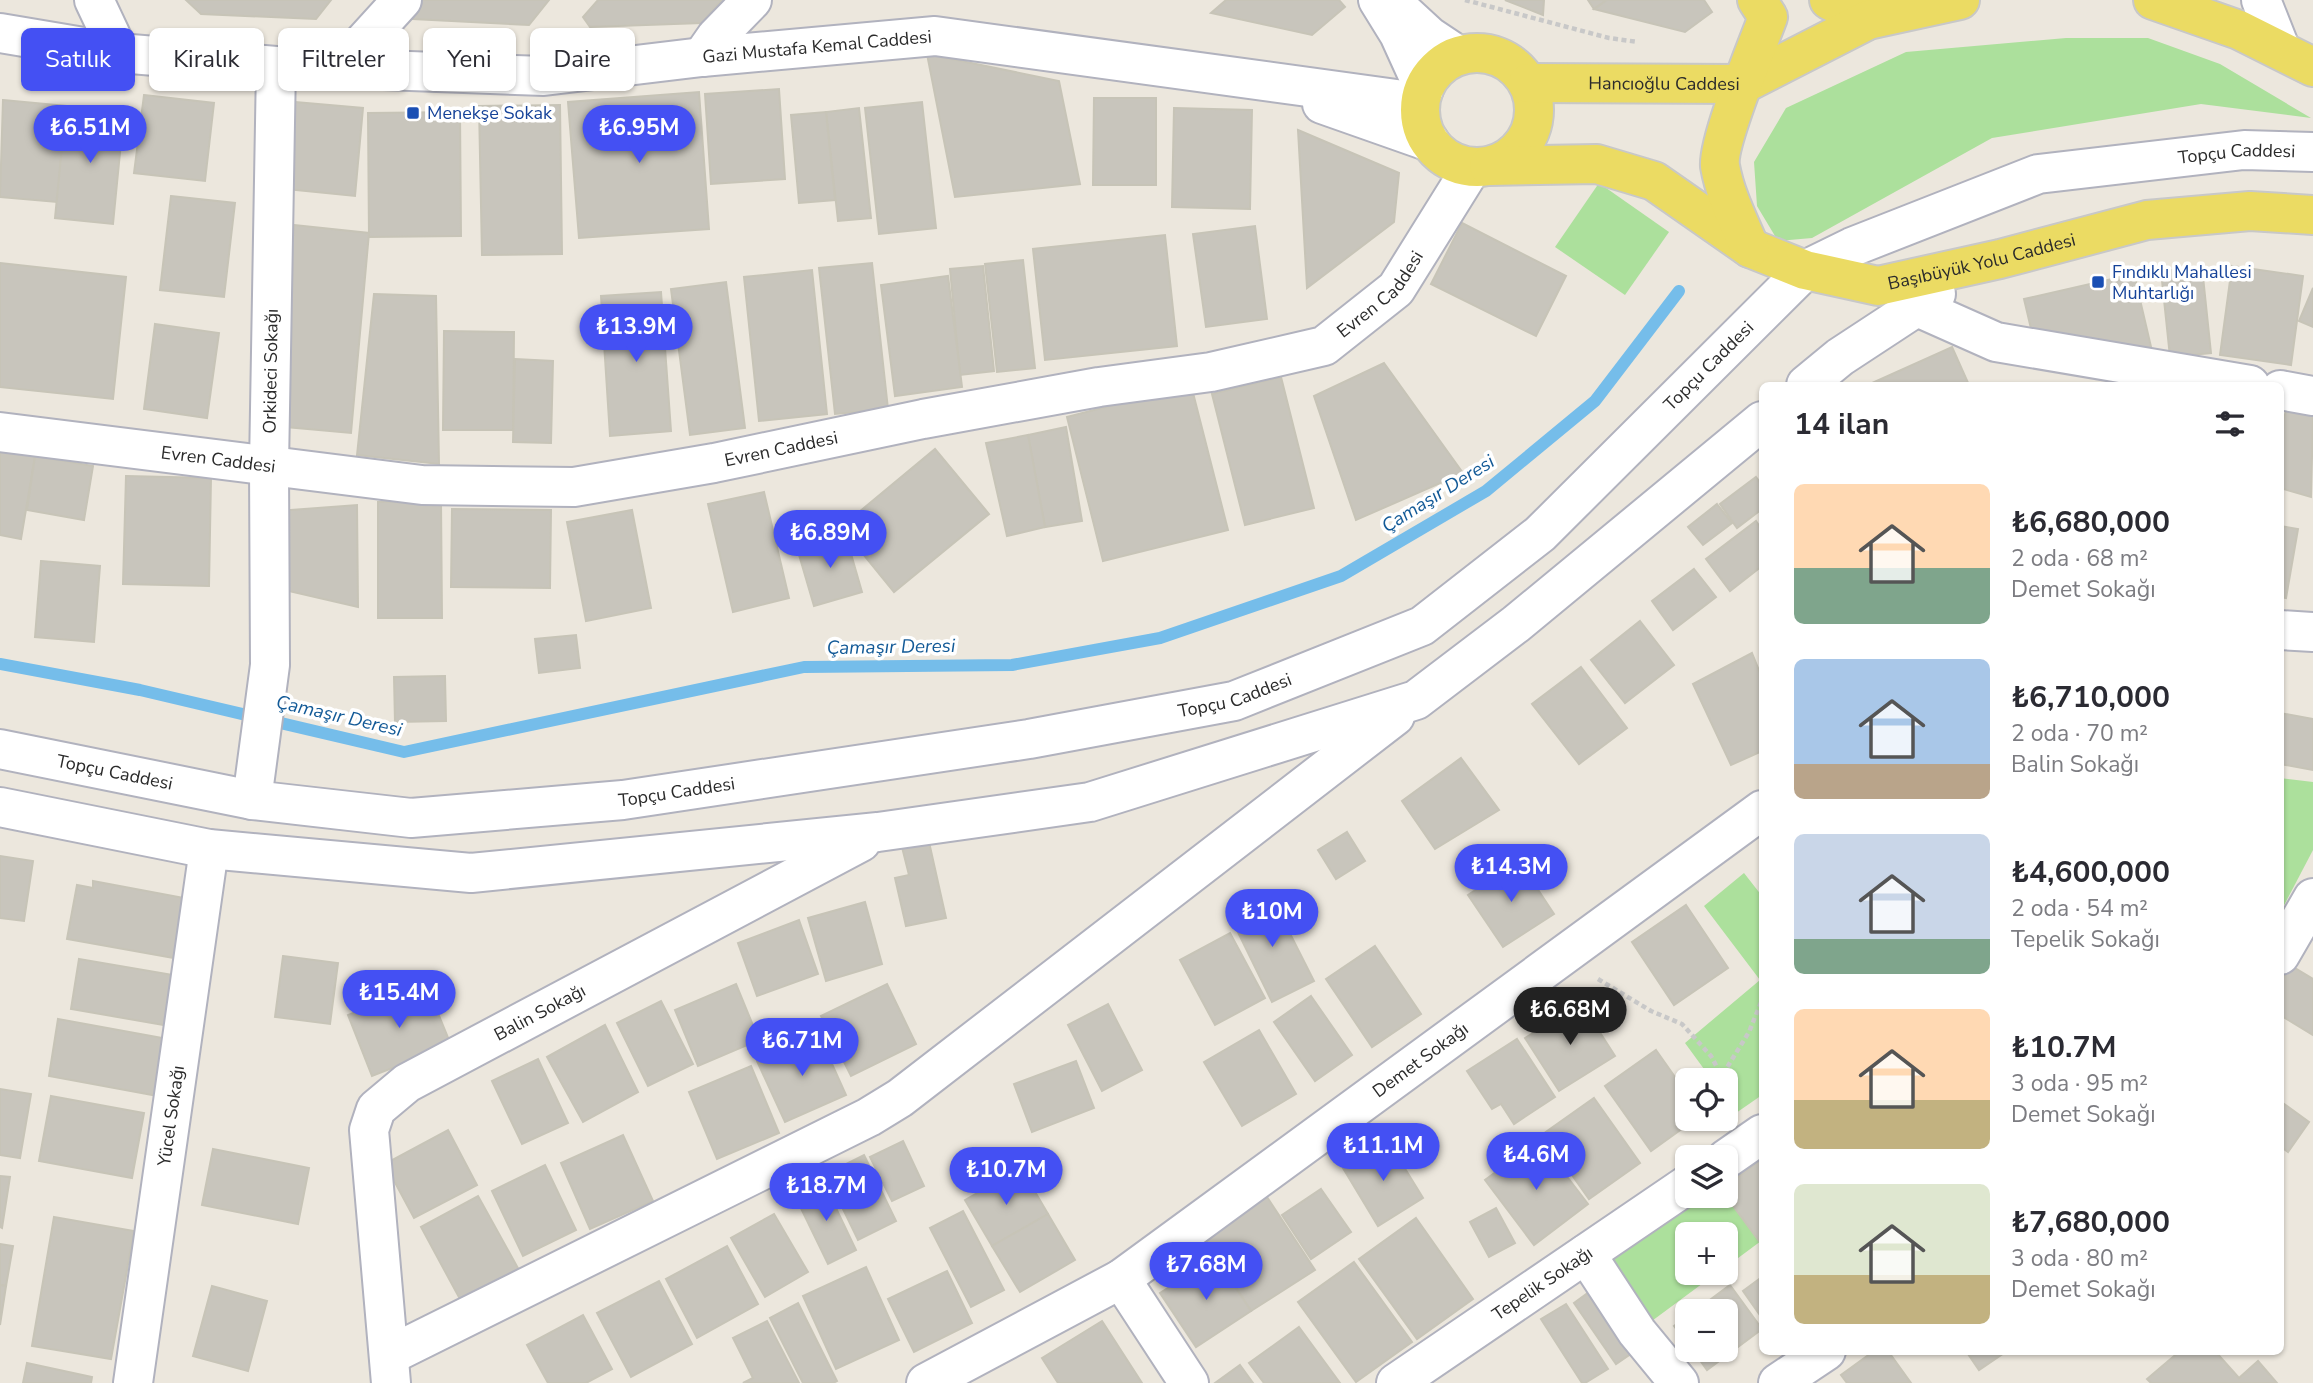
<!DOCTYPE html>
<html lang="tr">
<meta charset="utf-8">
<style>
body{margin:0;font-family:"Nunito Sans",sans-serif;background:#f7f7f7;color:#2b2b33;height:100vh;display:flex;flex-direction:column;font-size:26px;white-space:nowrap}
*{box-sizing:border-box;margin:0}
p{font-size:23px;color:#7c7c81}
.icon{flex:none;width:38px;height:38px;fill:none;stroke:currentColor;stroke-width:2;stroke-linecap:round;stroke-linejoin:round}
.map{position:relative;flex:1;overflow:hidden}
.side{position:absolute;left:1759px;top:382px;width:525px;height:973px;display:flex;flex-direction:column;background:#fff;border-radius:10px;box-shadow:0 2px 5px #0004}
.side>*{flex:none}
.hud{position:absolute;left:21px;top:28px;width:665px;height:63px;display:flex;gap:14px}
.buttons{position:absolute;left:1675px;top:1068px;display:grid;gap:14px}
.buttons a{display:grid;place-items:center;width:63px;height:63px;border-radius:10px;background:#fff;box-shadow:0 2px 5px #0004;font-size:35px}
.price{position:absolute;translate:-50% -60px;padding:0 16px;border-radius:24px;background:#4450f3;color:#fff;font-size:23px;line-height:46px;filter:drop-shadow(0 2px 4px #0008)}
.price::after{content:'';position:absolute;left:50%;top:42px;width:21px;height:16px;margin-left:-10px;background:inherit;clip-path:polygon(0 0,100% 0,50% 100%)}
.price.on{background:#222;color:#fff}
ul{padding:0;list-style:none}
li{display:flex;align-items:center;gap:21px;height:175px;padding:0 35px}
li span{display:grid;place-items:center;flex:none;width:196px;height:140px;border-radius:10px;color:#555}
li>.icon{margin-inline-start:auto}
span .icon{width:84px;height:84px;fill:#fffc;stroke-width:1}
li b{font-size:30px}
h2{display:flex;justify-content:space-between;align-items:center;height:84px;padding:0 35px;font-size:30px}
.tag{padding:0 24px;border-radius:10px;background:#fff;box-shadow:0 2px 5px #0004;font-size:24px;line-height:63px}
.tag.on{background:#4450f3;color:#fff}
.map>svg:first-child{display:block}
</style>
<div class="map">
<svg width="2313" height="1383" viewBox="0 0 2313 1383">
<rect width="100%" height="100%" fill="#ece7dd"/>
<g fill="#ace09c">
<path d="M2066,38H2148L2220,64L2311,118L2201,104L1992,138L1812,238L1778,241L1757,206L1754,162L1786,108L1906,52Z"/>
<path d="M1599,183L1669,232L1625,295L1555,247Z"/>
<path d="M2280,778L2313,782V850L2280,913Z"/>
<path d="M1744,873L1762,896V1095L1736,1113L1726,1098V1080H1712L1685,1043L1760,980L1704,906Z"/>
<path d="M1726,1185L1761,1241L1726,1267V1234H1687V1272H1718L1637,1332L1586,1254L1687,1195H1726Z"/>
</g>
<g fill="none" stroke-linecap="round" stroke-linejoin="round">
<path stroke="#75bdea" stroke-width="12" d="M0,664L140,690L404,752L804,667L1012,665L1160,638L1341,576L1486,491L1595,401L1679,291"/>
</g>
<g fill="#c8c5bc" stroke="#c7c4b7" stroke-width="2">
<path d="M186,0H331L316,19L201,14Z"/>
<path d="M408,0H549L529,25L413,19Z"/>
<path d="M598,0H722L702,23L590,27L583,17Z"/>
<path d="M1226,0H1339L1345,7L1312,35L1211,13Z"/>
<path d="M1505,0H1544L1543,15Z"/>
<path d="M1588,0H1607L1594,9Z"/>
<path d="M1607,0H1704L1712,12L1685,32L1594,9Z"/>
<path d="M927,54L1059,81L1080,184L955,197Z"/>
<path d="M779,89L785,179L711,184L705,94Z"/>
<path d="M699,92L709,229L579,238L568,102Z"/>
<path d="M144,95L214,103L205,181L134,173Z"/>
<path d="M1094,98H1156V185H1093Z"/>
<path d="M3,100L66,106L57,202L0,197Z"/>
<path d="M295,102L363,108L355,196L287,189Z"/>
<path d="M922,102L936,228L879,234L865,108Z"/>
<path d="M560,105L562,254L482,255L479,106Z"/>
<path d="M66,106L124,112L113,224L55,218Z"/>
<path d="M859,108L871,218L838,221L826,112Z"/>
<path d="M1174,108L1252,110L1250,209L1172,207Z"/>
<path d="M460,112L461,236L369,237L368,113Z"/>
<path d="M826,112L835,200L799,203L791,115Z"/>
<path d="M1298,130L1399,173L1394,222L1307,288Z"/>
<path d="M171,196L235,203L224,297L160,290Z"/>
<path d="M1462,223L1566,276L1536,336L1431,284Z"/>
<path d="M294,225L369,233L351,433L275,426Z"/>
<path d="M1255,226L1267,319L1206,327L1193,234Z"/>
<path d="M1165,235L1177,346L1045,360L1033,249Z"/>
<path d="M1023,260L1035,368L997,372L985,264Z"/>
<path d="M0,263L126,277L113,399L0,387Z"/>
<path d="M872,263L888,409L835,414L819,268Z"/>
<path d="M983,266L994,371L960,375L950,269Z"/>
<path d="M2232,266L2303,276L2291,365L2220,355Z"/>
<path d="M2202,267L2211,353L2170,357L2161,271Z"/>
<path d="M812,270L827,414L759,421L744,277Z"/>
<path d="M2134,274L2152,351L2033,337L2024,299Z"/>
<path d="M948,276L962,387L895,396L881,285Z"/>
<path d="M726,282L745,428L690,435L671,289Z"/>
<path d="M2313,288V327L2299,321Z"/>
<path d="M661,292L671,431L610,436L601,296Z"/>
<path d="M374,294L436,296L439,464L357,455Z"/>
<path d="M155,324L219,333L207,418L144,409Z"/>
<path d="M444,331L514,332L513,430H443Z"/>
<path d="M1952,347L1969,385H1870V384Z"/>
<path d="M515,359L553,361L551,443L513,442Z"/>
<path d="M1384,363L1463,473L1356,520L1314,396Z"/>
<path d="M1281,377L1314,508L1245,525L1212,394Z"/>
<path d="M1191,385L1228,530L1103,561L1067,417Z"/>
<path d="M2287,408L2313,416L2311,497L2280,488V430Z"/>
<path d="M1066,427L1082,521L1045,527L1028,435Z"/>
<path d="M1028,435L1045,527L1007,536L986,443Z"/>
<path d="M935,449L989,514L894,592L841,527Z"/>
<path d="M0,450L35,456L21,539L0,535Z"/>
<path d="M35,456L93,466L84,520L27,510Z"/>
<path d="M126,476L211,478L209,586L123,584Z"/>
<path d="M1756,477L1762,485V509L1737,528L1720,504Z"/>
<path d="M764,492L789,598L733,612L708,504Z"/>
<path d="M441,501L442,618H378V502Z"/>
<path d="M1717,504L1732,523L1703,545L1688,527Z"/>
<path d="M357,505L358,607L280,589L277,511Z"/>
<path d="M452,509L551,510L550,588L451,587Z"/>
<path d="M632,510L651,608L586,621L567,522Z"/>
<path d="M1756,521L1762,530V566L1730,591L1706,559Z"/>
<path d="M2280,526L2298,529L2286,598L2280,597Z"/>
<path d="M845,533L862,592L814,606L797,548Z"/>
<path d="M41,561L100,566L94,642L35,637Z"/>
<path d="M1694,569L1716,597L1673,630L1652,601Z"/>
<path d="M1640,621L1674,665L1625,703L1591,660Z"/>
<path d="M576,635L580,668L539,673L535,639Z"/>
<path d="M1752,653L1762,678V751L1731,765L1693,684Z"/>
<path d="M1581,667L1627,728L1579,764L1532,704Z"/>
<path d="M445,676L446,721L395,722L394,677Z"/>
<path d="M2280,713L2313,719V770L2280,764Z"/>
<path d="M1461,758L1499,810L1435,849L1402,801Z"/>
<path d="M1347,832L1365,861L1336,879L1318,850Z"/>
<path d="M929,842L946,918L906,926L895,878L909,875L902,847Z"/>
<path d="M0,856L33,861L24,921L0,918Z"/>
<path d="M1519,861L1554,914L1503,947L1468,895Z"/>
<path d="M93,881L184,898L174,958L67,939L77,885L93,888Z"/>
<path d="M1271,896L1314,981L1272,1002L1230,916Z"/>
<path d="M865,902L882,964L826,981L808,918Z"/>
<path d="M1686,905L1728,968L1674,1005L1632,942Z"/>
<path d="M799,920L818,974L757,996L738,943Z"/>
<path d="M1230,933L1265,998L1215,1025L1180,960Z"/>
<path d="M1375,946L1421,1014L1372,1047L1326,979Z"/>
<path d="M283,956L338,963L330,1024L275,1017Z"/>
<path d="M79,959L173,975L164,1025L71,1009Z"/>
<path d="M2290,965L2313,979V1035L2280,1015V983Z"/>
<path d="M426,984L451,1045L372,1076L348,1015Z"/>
<path d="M736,984L759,1040L698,1066L675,1010Z"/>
<path d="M887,984L916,1044L851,1076L821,1016Z"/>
<path d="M1311,996L1352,1055L1315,1081L1274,1022Z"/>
<path d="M661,1001L693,1064L648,1086L617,1023Z"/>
<path d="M1581,1003L1615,1056L1559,1091L1525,1038Z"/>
<path d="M1108,1004L1142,1070L1102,1091L1068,1025Z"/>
<path d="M58,1019L168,1039L158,1096L49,1076Z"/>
<path d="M605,1025L638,1092L583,1122L547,1057Z"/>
<path d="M1259,1030L1296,1094L1242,1126L1204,1062Z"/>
<path d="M818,1033L846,1095L785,1122L757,1061Z"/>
<path d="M1517,1039L1555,1097L1514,1124L1501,1104L1492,1109L1467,1071Z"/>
<path d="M1656,1050L1687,1094V1118H1697L1651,1151L1605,1086Z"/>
<path d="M538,1059L568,1123L522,1144L492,1081Z"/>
<path d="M1076,1061L1094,1108L1032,1132L1014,1084Z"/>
<path d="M751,1066L779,1133L717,1159L689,1092Z"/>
<path d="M0,1089L31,1094L20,1158L0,1155Z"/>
<path d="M51,1096L144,1113L132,1178L39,1161Z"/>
<path d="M1594,1098L1640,1163L1589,1199L1543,1134Z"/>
<path d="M2280,1101L2309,1122L2288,1152L2280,1146Z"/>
<path d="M448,1130L477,1185L414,1218L385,1164Z"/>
<path d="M623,1135L653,1201L590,1229L561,1163Z"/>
<path d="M1539,1140L1588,1204L1534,1245L1485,1180Z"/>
<path d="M903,1141L924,1186L892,1201L870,1157Z"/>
<path d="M1388,1141L1423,1198L1378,1226L1343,1168Z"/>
<path d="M213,1149L309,1168L298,1224L202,1205Z"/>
<path d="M864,1155L896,1221L858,1240L826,1174Z"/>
<path d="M1762,1159V1245L1725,1195L1726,1186Z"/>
<path d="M545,1165L576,1230L523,1256L492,1191Z"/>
<path d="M1021,1168L1048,1214L992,1246L965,1200Z"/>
<path d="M0,1176L10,1177L2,1228L0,1227Z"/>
<path d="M824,1183L856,1250L828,1264L795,1196Z"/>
<path d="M1321,1189L1351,1232L1311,1259L1282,1215Z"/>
<path d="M478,1196L519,1270L461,1301L421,1227Z"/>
<path d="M1267,1197L1315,1270L1251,1311L1203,1239Z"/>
<path d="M1496,1208L1515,1243L1489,1257L1470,1222Z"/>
<path d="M963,1211L1004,1290L971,1307L930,1228Z"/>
<path d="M774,1214L808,1272L765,1297L731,1238Z"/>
<path d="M1048,1214L1075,1260L1020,1292L992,1246Z"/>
<path d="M54,1217L134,1231L111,1359L32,1346Z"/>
<path d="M1416,1218L1473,1299L1417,1339L1359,1259Z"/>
<path d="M0,1244L13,1246L6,1286L0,1285Z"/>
<path d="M727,1246L758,1304L697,1338L666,1279Z"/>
<path d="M1216,1257L1251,1311L1196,1347L1160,1293Z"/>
<path d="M1354,1262L1412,1342L1356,1382L1298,1302Z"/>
<path d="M866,1267L899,1340L836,1369L803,1296Z"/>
<path d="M947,1271L972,1323L914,1352L888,1299Z"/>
<path d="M1762,1277V1318L1743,1291Z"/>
<path d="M659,1281L692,1344L631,1377L597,1313Z"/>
<path d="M0,1285L6,1286L0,1325Z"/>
<path d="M1730,1285L1762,1329L1707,1370L1692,1349H1726V1311H1695Z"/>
<path d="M212,1286L267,1301L248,1371L193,1356Z"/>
<path d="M1596,1287L1638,1349L1616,1364L1574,1303Z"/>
<path d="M798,1303L837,1381L833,1383H803L770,1318Z"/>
<path d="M1566,1304L1608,1369L1585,1383H1582L1541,1319Z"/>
<path d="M583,1315L612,1369L586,1383H548L527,1345Z"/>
<path d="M1687,1317V1343L1674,1326Z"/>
<path d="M767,1321L799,1383H743L753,1378L733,1338Z"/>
<path d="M1102,1321L1142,1383H1058L1042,1358Z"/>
<path d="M1299,1327L1340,1383H1264L1249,1363Z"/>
<path d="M1874,1351H1888L1911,1383H1847L1841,1375Z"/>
<path d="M1966,1351H2007L1979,1370Z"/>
<path d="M2180,1351H2215L2239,1378L2258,1361L2277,1383H2151L2147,1379Z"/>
<path d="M27,1363L92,1377L91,1383H23Z"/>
<path d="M1240,1365L1253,1383H1215Z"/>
</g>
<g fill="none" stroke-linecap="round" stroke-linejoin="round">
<g stroke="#b1b2be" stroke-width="42">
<g id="minor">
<path d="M94,0L119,53"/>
<path d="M1378,0L1399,34L1424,89"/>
<path d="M1390,0L1429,36L1456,54"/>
<path d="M2261,0L2280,48"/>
<path id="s1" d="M0,33L119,53L276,66L544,76L702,57L935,36L1418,102"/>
<path d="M702,57L716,37L752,0"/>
<path d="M341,67L402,0"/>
<path d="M1322,104L1430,142"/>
<path d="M1915,306L1996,342L2250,385"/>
<path d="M1806,385L1840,357L1936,294"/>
<path d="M2280,390L2313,396"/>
<path id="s2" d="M0,432L422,485L574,487L714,463L923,419L1099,387L1211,372L1324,346L1396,289L1472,167"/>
<path d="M2280,630L2313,632"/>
<path id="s3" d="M0,749L252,800L411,818L623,800L1029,739L1234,701L1422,626L1540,534L1805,270L1852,247L2038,174L2244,150L2313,152"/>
<path id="s4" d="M252,800L270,665L269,466L276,66"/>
<path d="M0,807L209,849L471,873L878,832L1090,802L1416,700L1516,624L1762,421"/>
<path d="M2280,955L2313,898"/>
<path d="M1726,1159L1762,1134"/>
<path d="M1586,1254L1637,1332L1679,1383"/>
<path d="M1121,1279L1189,1383"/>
<path d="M390,1355L869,1117L900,1098L1395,716"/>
<path id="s5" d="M133,1383L209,849"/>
<path id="s6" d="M391,1383L369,1130L376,1109L407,1083L861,842"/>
<path id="s7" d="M926,1383L1121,1279L1762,810"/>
<path id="s8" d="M1396,1383L1687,1185"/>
<path d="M1778,1383L1826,1351"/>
</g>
</g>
<g stroke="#c8c8c8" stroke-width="42">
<g id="major">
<path d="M1829,0L1868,20"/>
<path d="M2153,0L2239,30L2313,67"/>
<circle cx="1477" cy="110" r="57"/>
<path id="s9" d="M1528,83L1743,84L1868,20L1960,0"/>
<path id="s10" d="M1489,166L1597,164L1654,181L1750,248L1805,270L1878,286L2000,259L2147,220L2250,211L2313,215"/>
<path d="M1750,248C1739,222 1725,195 1720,166C1717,143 1758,44 1768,17L1757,0"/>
</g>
</g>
<g stroke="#c8c8c8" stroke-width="4.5" stroke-dasharray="5 3.5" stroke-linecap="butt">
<path d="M1465,0L1609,38L1638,42"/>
<path d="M1598,979L1651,1011L1682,1024L1711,1056L1737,1105"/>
<path d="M1723,1074L1749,1032L1762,1000"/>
</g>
<use href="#minor" stroke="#fff" stroke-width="38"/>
<use href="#major" stroke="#ebdb63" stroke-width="38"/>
</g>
<g fill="#1a4fb4" stroke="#fff" stroke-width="2.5">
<rect x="406" y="106" width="14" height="14" rx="3.5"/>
<rect x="2091" y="275" width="14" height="14" rx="3.5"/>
</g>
<g text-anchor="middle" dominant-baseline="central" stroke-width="7" stroke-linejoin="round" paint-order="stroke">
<g font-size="18" fill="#2b2b2b" stroke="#fff">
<text stroke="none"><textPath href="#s1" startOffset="821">Gazi Mustafa Kemal Caddesi</textPath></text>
<text stroke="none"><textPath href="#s9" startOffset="136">Hancıoğlu Caddesi</textPath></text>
<text stroke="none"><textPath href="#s3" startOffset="2427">Topçu Caddesi</textPath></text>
<text stroke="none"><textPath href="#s10" startOffset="525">Başıbüyük Yolu Caddesi</textPath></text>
<text stroke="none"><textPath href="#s2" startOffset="1418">Evren Caddesi</textPath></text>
<text stroke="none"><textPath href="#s3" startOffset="1839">Topçu Caddesi</textPath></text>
<text stroke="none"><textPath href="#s4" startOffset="430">Orkideci Sokağı</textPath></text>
<text stroke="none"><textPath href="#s2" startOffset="788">Evren Caddesi</textPath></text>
<text stroke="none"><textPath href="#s2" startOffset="220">Evren Caddesi</textPath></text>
<text stroke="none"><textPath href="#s3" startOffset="1251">Topçu Caddesi</textPath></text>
<text stroke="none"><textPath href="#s3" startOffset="117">Topçu Caddesi</textPath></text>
<text stroke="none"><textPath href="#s3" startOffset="684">Topçu Caddesi</textPath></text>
<text stroke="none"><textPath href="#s6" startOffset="467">Balin Sokağı</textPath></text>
<text stroke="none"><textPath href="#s7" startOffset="592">Demet Sokağı</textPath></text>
<text stroke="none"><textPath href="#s5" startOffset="270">Yücel Sokağı</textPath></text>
<text stroke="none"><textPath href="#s8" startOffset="177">Tepelik Sokağı</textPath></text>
</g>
<g font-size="18" fill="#164399" stroke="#fff" text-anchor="start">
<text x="427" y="113">Menekşe Sokak</text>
<text x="2112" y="272">Fındıklı Mahallesi<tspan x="2112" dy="21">Muhtarlığı</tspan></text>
</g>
<g font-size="19" font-style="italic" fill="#135a97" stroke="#fff">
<text transform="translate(1438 494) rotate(-32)">Çamaşır Deresi</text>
<text transform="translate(891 647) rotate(-1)">Çamaşır Deresi</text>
<text transform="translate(339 716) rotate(13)">Çamaşır Deresi</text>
</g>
</g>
</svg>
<div class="buttons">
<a><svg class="icon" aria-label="locate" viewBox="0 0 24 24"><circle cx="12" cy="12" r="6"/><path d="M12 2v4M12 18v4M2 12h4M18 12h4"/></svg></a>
<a><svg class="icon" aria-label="layers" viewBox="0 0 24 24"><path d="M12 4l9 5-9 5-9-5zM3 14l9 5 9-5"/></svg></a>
<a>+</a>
<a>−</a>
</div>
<b class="price" style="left:90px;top:165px">₺6.51M</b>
<b class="price" style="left:639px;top:165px">₺6.95M</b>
<b class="price" style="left:636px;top:364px">₺13.9M</b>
<b class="price" style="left:830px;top:570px">₺6.89M</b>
<b class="price" style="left:1511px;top:904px">₺14.3M</b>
<b class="price" style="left:1272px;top:949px">₺10M</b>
<b class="price" style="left:399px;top:1030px">₺15.4M</b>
<b class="price on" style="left:1570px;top:1047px">₺6.68M</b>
<b class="price" style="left:802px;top:1078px">₺6.71M</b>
<b class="price" style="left:1383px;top:1183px">₺11.1M</b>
<b class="price" style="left:1536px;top:1192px">₺4.6M</b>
<b class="price" style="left:1006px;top:1207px">₺10.7M</b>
<b class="price" style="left:826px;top:1223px">₺18.7M</b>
<b class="price" style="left:1206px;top:1302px">₺7.68M</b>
<div class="hud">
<a class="tag on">Satılık</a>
<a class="tag">Kiralık</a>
<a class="tag">Filtreler</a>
<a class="tag">Yeni</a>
<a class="tag">Daire</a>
</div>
<section class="side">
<h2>14 ilan<svg class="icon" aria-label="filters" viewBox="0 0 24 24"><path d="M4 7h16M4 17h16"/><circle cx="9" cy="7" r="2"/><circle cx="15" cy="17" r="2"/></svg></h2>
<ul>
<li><span style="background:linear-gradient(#ffd9b3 60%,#7fa58c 0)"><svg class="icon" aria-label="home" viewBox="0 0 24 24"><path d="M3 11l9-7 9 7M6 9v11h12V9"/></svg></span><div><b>₺6,680,000</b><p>2 oda · 68 m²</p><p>Demet Sokağı</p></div></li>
<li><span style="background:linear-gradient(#a9c7e8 75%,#b9a48a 0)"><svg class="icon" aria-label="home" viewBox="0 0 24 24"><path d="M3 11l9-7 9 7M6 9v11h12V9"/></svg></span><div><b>₺6,710,000</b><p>2 oda · 70 m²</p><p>Balin Sokağı</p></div></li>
<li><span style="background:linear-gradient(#c9d6e8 75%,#7fa58c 0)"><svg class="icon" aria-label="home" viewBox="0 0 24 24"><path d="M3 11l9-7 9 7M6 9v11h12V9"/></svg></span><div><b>₺4,600,000</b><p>2 oda · 54 m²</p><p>Tepelik Sokağı</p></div></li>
<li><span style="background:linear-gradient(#ffd9b3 65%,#c2b280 0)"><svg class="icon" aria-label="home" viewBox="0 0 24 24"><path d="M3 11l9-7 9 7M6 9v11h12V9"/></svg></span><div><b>₺10.7M</b><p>3 oda · 95 m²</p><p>Demet Sokağı</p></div></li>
<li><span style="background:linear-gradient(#dfe7d0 65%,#c2b280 0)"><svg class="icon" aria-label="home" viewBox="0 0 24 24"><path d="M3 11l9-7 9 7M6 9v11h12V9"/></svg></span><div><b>₺7,680,000</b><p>3 oda · 80 m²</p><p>Demet Sokağı</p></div></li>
</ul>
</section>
</div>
